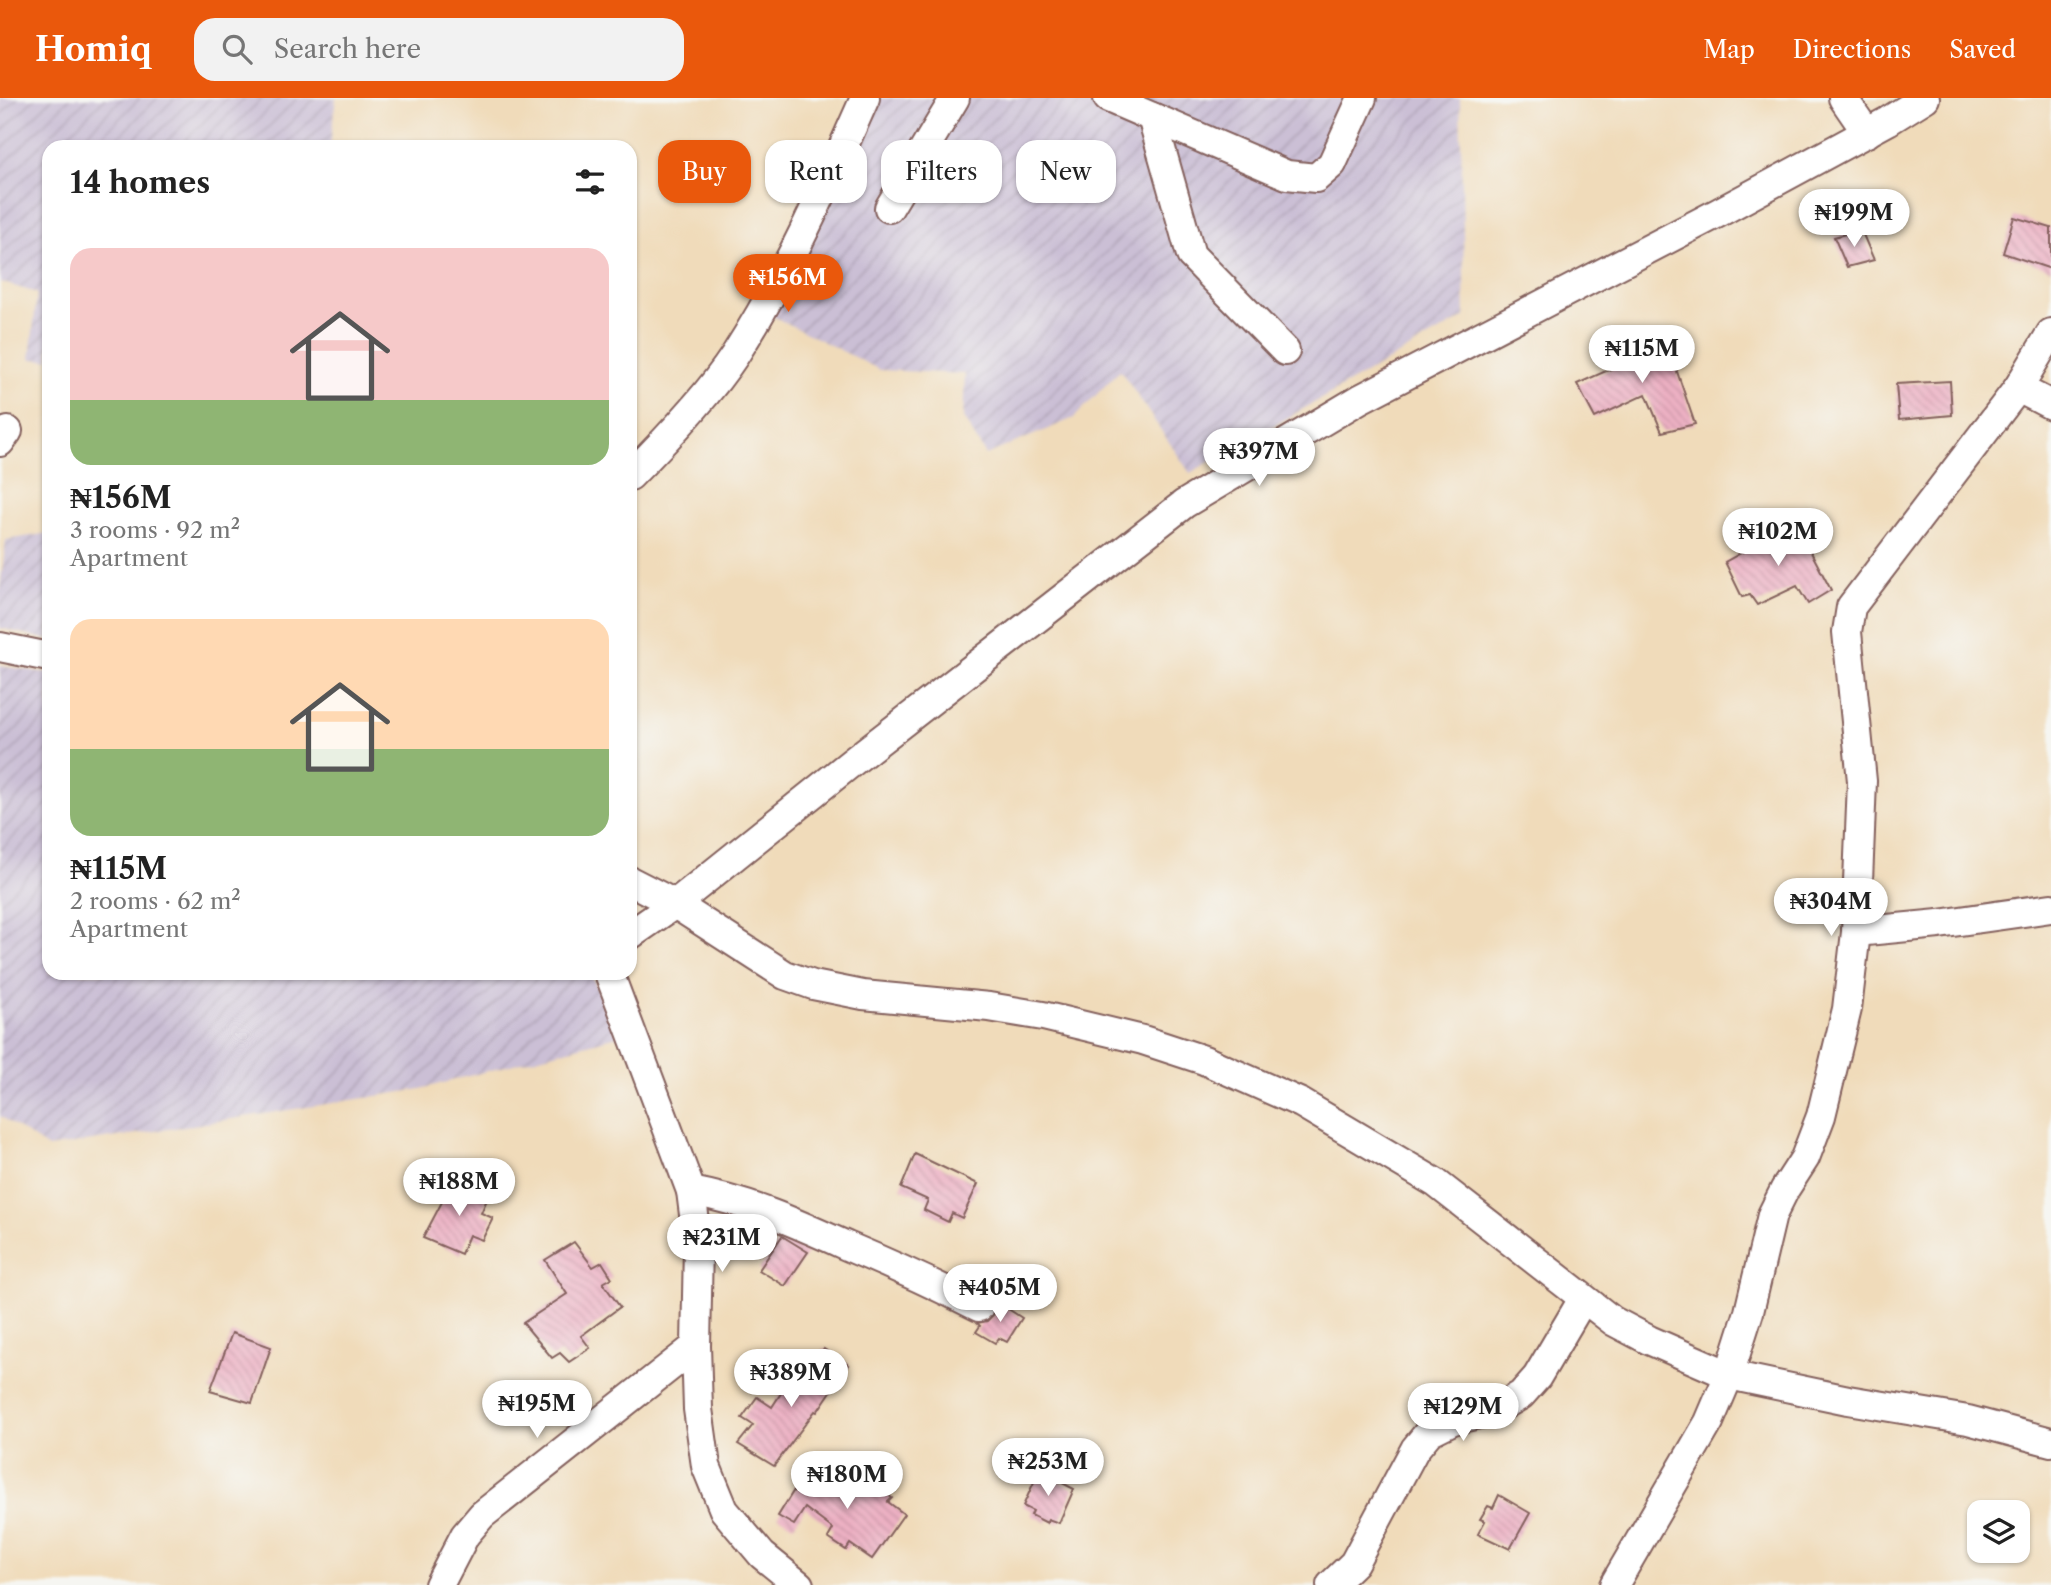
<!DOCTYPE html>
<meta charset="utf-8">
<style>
body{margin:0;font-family:"Libre Caslon Text",serif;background:#f2f2f2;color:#222;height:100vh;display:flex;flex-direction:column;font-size:26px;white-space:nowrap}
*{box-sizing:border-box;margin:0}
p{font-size:23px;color:#767676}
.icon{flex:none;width:38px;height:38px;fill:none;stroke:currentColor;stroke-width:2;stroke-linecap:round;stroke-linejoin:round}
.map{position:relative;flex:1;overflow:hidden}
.drawer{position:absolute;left:42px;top:42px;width:595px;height:840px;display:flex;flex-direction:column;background:#fff;border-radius:21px;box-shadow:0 2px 5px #0004}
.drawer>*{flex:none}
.top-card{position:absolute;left:658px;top:42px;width:665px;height:63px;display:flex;gap:14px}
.buttons{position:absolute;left:1967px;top:1402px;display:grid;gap:14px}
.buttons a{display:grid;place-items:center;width:63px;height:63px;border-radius:14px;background:#fff;box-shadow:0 2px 5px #0004;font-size:35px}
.price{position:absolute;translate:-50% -60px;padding:0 16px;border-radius:24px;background:#fff;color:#222;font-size:23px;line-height:46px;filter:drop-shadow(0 2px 4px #0008)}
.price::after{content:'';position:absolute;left:50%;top:42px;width:21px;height:16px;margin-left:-10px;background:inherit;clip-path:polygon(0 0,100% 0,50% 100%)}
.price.current{background:#ea580c;color:#fff}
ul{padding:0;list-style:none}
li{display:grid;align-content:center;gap:14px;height:371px;padding:0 28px}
li span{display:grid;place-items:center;height:217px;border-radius:21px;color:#555}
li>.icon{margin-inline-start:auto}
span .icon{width:126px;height:126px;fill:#fffc;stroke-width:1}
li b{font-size:30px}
h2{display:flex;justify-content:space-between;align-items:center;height:84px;padding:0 28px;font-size:30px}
.tag{padding:0 24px;border-radius:21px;background:#fff;box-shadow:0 2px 5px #0004;font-size:24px;line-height:63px}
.tag.current{background:#ea580c;color:#fff}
header{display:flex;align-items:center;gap:42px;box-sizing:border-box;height:98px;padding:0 35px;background:#ea580c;color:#fff}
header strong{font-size:33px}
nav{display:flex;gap:38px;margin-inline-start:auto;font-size:24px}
.search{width:490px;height:63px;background:#f2f2f2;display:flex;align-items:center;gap:18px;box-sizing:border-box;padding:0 24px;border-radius:21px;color:#767676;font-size:26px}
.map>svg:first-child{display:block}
</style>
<header>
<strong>Homiq</strong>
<div class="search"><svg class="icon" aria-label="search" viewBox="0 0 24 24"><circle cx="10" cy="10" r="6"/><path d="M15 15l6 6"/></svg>Search here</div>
<nav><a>Map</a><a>Directions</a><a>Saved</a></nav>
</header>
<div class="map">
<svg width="2051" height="1487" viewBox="0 0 2051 1487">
<defs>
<pattern id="industrial-furrows" width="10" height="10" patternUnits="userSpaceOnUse" patternTransform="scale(1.75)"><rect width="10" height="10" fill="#cbbfd5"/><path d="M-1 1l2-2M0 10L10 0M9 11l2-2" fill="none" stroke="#b0a4b7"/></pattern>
<pattern id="building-back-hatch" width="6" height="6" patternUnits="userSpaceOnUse" patternTransform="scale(1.75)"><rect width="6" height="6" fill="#ecb0c3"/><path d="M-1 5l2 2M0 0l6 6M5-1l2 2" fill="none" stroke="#cc97a8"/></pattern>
</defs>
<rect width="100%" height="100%" fill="#f6f6f2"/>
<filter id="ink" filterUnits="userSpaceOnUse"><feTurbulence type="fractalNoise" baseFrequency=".0143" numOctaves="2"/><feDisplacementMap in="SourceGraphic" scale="14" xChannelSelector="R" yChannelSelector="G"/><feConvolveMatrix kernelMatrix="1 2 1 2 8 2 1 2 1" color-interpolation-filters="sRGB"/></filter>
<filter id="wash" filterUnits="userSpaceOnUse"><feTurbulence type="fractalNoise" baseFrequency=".00686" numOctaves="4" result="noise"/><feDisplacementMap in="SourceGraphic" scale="28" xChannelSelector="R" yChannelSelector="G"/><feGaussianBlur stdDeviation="1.57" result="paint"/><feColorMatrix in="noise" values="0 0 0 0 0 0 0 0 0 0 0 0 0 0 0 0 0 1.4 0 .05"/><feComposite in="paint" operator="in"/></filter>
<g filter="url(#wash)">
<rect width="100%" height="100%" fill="#f0dbba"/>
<g fill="url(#industrial-furrows)">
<path d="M0,0H336L330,49H49V262L30,261L37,195L0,184Z"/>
<path d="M874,0H1460L1465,219L1190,375L1120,272L1074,320L986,357L963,320L965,276L880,272L768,216Z"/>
<path d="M49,435V542L0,530V490L6,442Z"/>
<path d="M0,568L49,575V875H590L621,937L421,991L48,1050L0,1018Z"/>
</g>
<g id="blocks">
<g fill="url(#building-back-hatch)">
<path d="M2014,119L2051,130V171L2003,155Z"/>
<path d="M1861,132L1874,162L1847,169L1834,139Z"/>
<path d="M1657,236L1662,248L1669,246L1675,261L1673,262L1695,326L1662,334L1646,296L1595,320L1577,286L1633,261L1626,244Z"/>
<path d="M1950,283L1952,317L1899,322L1896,286Z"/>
<path d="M1795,424L1831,492L1808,506L1797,488L1757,507L1750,497L1742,499L1725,464L1771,438L1770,436Z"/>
<path d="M915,1056L978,1086L962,1120L952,1115L948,1124L924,1112L928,1102L901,1090Z"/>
<path d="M453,1083L489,1097L481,1115L493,1120L482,1142L469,1137L461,1156L423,1140Z"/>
<path d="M782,1138L808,1154L785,1188L759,1172Z"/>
<path d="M574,1144L593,1169L602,1164L612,1180L603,1185L620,1209L581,1238L590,1250L569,1264L560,1255L552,1260L523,1225L567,1196L545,1162Z"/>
<path d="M993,1201L1022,1220L1007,1244L999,1240L995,1245L976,1234L980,1228L977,1225L987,1223L993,1217L996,1209Z"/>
<path d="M232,1235L271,1249L252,1305L210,1293Z"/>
<path d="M824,1251L849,1267L817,1314L815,1313L774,1368L738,1346L753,1327L742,1320L757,1299L772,1309L798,1269L809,1274Z"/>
<path d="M843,1371L857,1382L861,1377L892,1400L888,1404L904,1416L872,1461L850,1446L846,1452L828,1440L833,1431L805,1410L794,1427L778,1418L802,1379L828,1393Z"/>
<path d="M1039,1373L1074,1391L1059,1425L1048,1421L1047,1425L1031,1417L1033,1413L1023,1408Z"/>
<path d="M1499,1397L1530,1415L1510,1451L1478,1436L1485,1423L1480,1421L1488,1408L1493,1410Z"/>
</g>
</g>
</g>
<g filter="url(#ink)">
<use href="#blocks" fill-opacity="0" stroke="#84615d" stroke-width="2"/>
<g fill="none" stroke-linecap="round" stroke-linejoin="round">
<g stroke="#84615d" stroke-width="32">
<g id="minor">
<path d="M1108,0L1287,77L1316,80L1332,66L1362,0"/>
<path d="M1843,0L1867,35"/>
<path d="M1152,19L1191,157L1285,253"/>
<path d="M889,110L955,0"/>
<path d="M2018,290L2051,307"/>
<path d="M0,344L8,333"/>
<path d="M630,378C665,343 708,298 735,257C787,176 826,88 865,0"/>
<path d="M0,549L49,559"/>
<path d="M630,783L675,806L785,877L813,887L863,897L989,909L1043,918L1143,942L1204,962L1301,1005L1436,1085L1613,1223L1649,1242L1729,1277L1848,1302L1968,1322L2051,1344"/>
<path d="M1856,834L1939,826L2051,810"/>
<path d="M630,837L675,806L851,665L1184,406L1360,301L1718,115L1888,23L1925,0"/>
<path d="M609,875L691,1093L698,1148L696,1248L698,1311L706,1368L724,1412L762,1457L799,1487"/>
<path d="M691,1093C750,1104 794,1124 847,1148C892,1167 936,1187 979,1209"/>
<path d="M439,1487L465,1437L482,1417L696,1248"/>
<path d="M1331,1487L1354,1465L1415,1351L1429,1334L1453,1322L1493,1313L1521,1297L1537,1279L1583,1201"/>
<path d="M1614,1487L1709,1324L1729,1277L1749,1214L1772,1117L1785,1091L1805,1060L1821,1018L1847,911L1856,834L1862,683L1847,534L1851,509L2018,290L2051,235"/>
</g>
</g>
<use href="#minor" stroke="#fff" stroke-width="28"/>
</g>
</g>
</svg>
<div class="buttons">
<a><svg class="icon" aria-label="layers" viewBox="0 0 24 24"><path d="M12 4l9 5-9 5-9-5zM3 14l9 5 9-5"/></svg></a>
</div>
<b class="price" style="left:1854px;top:151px">₦199M</b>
<b class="price current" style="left:788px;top:216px">₦156M</b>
<b class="price" style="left:1642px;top:287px">₦115M</b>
<b class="price" style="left:1259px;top:390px">₦397M</b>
<b class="price" style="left:1778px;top:470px">₦102M</b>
<b class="price" style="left:1831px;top:840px">₦304M</b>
<b class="price" style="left:459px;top:1120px">₦188M</b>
<b class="price" style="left:722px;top:1176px">₦231M</b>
<b class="price" style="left:1000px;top:1226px">₦405M</b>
<b class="price" style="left:791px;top:1311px">₦389M</b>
<b class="price" style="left:537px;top:1342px">₦195M</b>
<b class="price" style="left:1463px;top:1345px">₦129M</b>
<b class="price" style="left:1048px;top:1400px">₦253M</b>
<b class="price" style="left:847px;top:1413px">₦180M</b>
<div class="top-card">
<a class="tag current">Buy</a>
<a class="tag">Rent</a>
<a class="tag">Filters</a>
<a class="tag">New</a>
</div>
<section class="drawer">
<h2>14 homes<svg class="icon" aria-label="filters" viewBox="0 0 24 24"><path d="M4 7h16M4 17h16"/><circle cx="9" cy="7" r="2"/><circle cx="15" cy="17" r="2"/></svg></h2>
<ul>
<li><span style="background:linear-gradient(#f6c9c9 70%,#8fb573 0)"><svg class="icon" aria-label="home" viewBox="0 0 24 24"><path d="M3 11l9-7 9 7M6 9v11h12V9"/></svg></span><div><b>₦156M</b><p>3 rooms · 92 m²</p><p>Apartment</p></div></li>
<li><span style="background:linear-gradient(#ffd9b3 60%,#8fb573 0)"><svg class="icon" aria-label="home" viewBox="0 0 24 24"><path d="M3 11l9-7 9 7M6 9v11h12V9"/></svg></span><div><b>₦115M</b><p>2 rooms · 62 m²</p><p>Apartment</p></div></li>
</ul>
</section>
</div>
